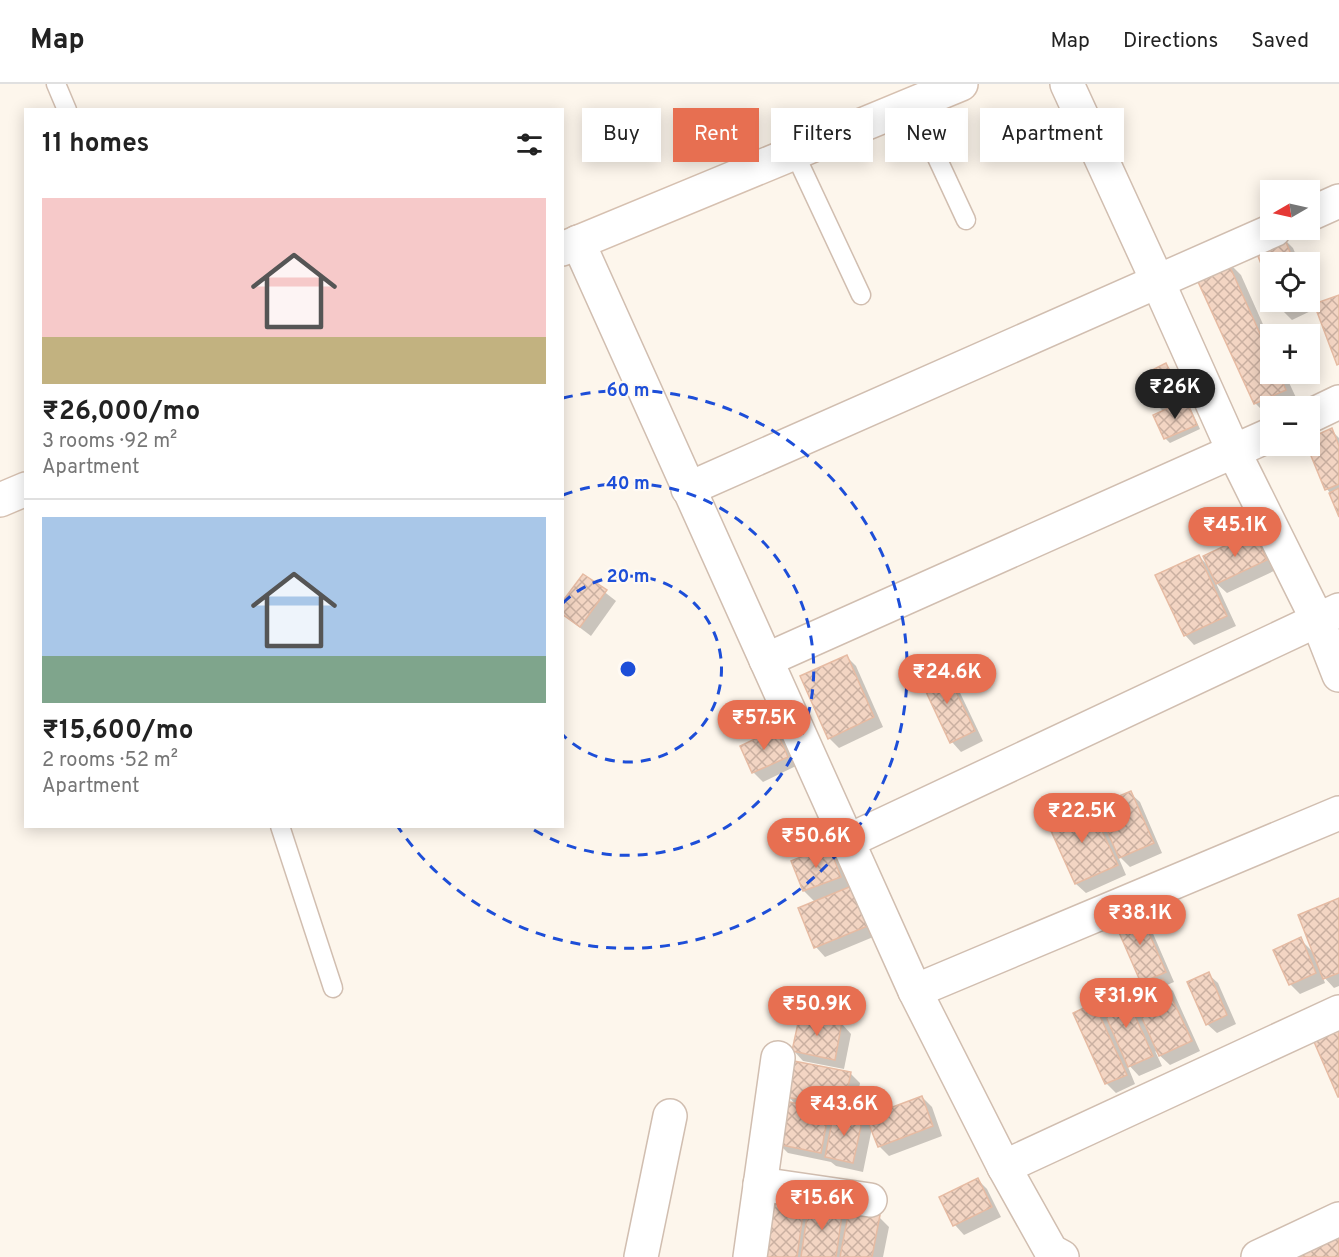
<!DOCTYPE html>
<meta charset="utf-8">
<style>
body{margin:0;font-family:Overpass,sans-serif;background:#f6f6f6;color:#222;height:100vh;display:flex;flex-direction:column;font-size:22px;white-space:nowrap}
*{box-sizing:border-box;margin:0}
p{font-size:20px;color:#767676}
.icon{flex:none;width:33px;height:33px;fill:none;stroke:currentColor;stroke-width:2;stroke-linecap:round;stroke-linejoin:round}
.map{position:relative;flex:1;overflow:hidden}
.drawer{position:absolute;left:24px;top:24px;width:540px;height:720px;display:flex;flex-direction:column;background:#fff;border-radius:0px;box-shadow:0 3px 15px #0003}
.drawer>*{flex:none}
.guide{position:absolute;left:582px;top:24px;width:570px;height:54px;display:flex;gap:12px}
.needle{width:39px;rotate:261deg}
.buttons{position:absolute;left:1260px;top:96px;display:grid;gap:12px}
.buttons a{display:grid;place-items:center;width:60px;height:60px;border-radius:0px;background:#fff;box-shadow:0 3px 15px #0003;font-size:30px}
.price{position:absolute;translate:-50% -51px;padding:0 14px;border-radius:21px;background:#e76f51;color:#fff;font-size:20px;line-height:39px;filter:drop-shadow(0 2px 3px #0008)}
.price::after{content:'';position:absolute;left:50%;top:36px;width:18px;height:14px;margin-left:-9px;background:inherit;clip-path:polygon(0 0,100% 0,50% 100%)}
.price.active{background:#222;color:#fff}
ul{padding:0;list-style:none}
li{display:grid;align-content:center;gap:12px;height:318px;padding:0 18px}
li+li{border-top:2px solid #e0e0e0}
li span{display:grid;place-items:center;height:186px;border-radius:0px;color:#555}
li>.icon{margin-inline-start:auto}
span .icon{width:108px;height:108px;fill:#fffc;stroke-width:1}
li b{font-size:26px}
h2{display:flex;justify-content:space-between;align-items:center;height:72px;padding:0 18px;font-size:26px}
.chip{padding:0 21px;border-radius:0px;background:#fff;box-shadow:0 3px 15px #0003;font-size:21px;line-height:54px}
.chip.active{background:#e76f51;color:#fff}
header{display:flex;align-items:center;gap:36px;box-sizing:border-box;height:84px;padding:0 30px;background:#fff;border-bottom:2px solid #e0e0e0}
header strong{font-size:28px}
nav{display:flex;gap:33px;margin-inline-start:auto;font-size:21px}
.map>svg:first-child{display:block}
</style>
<header>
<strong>Map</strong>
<nav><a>Map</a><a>Directions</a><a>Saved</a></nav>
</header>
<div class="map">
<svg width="1339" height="1173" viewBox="0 0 1339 1173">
<defs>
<pattern id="building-cross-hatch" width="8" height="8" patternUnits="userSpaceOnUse" patternTransform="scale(1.5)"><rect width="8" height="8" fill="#f3d5c3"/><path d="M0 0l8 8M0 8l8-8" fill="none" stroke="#cab0a1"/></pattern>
</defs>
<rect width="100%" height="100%" fill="#fdf6ec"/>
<g fill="#0003">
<path d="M1283,154L1293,164L1299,178H1270V198L1257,166Z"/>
<path d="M1226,176L1241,191L1270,256V290H1285L1299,320L1295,322H1270V334L1255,319Z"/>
<path d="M1310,203L1317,221L1339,212V281L1317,224L1292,236L1282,226L1279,218H1310Z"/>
<path d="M1166,281L1170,285L1185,315L1176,320L1177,322L1186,318L1190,323L1200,345L1170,359L1165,354L1164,328L1158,322Z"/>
<path d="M1331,346L1339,354V429L1331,410L1327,405L1308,362L1310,355Z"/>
<path d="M1254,450L1264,460L1276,486L1227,509L1216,499L1236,542L1194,561L1185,551L1199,472L1209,483Z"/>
<path d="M584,492L616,517L591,552L562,530Z"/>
<path d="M846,572L856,582L883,643L839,664L829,654Z"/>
<path d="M944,585L953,594L983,657L961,668L952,658Z"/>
<path d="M775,647L785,657L796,682L763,698L753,688L742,663Z"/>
<path d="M1130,709L1140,718L1162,769L1130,783L1117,770L1126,791L1086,809L1076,800L1049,739L1089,721L1103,735Z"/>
<path d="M829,764L838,773L851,804L878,851L825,873L816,863V819L804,807L793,778Z"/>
<path d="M1339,816V902L1334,904L1322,891L1325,899L1300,910L1290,900L1300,855L1315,870Z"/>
<path d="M1138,828L1148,838L1174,898L1167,901L1173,907L1200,967L1170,981L1155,967L1162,982L1139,992L1126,978L1135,1000L1116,1009L1106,999L1094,921L1108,935L1124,909L1138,923L1148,904L1142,898Z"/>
<path d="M1208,890L1218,899L1236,940L1217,949L1207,940Z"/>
<path d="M842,940L851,950L844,985L803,977L794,967Z"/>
<path d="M851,990L860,999L854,1033L862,1034L872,1044L863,1088L836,1082L831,1078L788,1069L778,1059L796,1021L789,1013Z"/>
<path d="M922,1013L932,1023L942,1052L889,1072L879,1062Z"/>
<path d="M978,1096L987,1105L1001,1133L964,1151L955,1141L941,1114Z"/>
<path d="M770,1114L843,1125L849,1131L879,1133L889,1143L883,1173H763Z"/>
</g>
<g fill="url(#building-cross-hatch)" stroke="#e6bba3" stroke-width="1.5">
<path d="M1284,153L1294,178H1270V202L1255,165Z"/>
<path d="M1226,174L1270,272V290H1279L1286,306L1254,320L1194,189Z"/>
<path d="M1339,211V280L1337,281L1314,220Z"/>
<path d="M1277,218H1302L1281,227Z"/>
<path d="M1166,279L1181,311L1157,323L1142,291Z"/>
<path d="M1186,316L1197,341L1164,355L1153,331Z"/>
<path d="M1332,344L1339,362V400L1325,406L1307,362H1310V354Z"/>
<path d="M1339,404V433L1329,409Z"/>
<path d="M1254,448L1267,476L1216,500L1203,472Z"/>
<path d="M1199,471L1227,532L1184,552L1155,491Z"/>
<path d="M583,490L607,506L580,543L562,530V518Z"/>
<path d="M847,571L874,633L828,655L800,592Z"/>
<path d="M944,583L975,647L950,659L920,595Z"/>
<path d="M776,645L788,673L752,689L740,662Z"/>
<path d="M1131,707L1154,759L1119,774L1096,722Z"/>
<path d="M1089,719L1118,781L1075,800L1047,738Z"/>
<path d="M829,762L841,793L803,807L791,777Z"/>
<path d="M854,801L870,841L814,864L798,824Z"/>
<path d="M1339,814V889L1323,895L1298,831Z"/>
<path d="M1139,826L1166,888L1141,899L1114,837Z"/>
<path d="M1301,853L1316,889L1289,901L1273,866Z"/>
<path d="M1209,888L1227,931L1206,941L1187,898Z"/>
<path d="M1163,895L1192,957L1159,972L1131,910Z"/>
<path d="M1124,907L1153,972L1128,983L1100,919Z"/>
<path d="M1094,919L1127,991L1105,1000L1073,929Z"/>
<path d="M800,930L842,938L835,976L792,967Z"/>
<path d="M1339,939V1013H1338L1311,951Z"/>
<path d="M794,977L851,988L844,1025L787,1013Z"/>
<path d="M922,1012L933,1042L878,1063L866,1033Z"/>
<path d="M785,1017L829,1026L821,1069L776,1060Z"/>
<path d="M834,1027L863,1033L853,1079L825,1073Z"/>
<path d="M978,1094L992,1123L953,1142L939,1113Z"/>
<path d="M769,1112L805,1116L797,1173H761Z"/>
<path d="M809,1118L843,1124L836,1173H801Z"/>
<path d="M849,1126L880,1131L872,1173H840Z"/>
<path d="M1339,1153V1173H1294Z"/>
</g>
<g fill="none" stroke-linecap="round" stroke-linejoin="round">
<g stroke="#d1beb0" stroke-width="21">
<g id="lane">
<path d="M56,0L67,26"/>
<path d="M912,20L966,136"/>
<path d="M794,68L861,211"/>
<path d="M280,742L333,904"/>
</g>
</g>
<g stroke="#d1beb0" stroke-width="36">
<g id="street">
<path d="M1067,0L1157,196L1234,368L1317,535L1339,591"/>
<path d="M1310,130L1339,117"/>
<path d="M578,158L915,907L1004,1083L1051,1167L1062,1173"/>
<path d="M1310,332L1339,318"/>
<path d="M688,405L1274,146"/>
<path d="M766,576L1270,351"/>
<path d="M848,757L1339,526"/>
<path d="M915,907L1339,729"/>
<path d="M1004,1083L1339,928"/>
<path d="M760,1100L870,1116"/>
<path d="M641,1173L670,1032"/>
<path d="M750,1173L778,974"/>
<path d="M1258,1173L1339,1135"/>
</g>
</g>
<g stroke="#d6c0b0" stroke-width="36">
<g id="secondary">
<path d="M562,165L961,0"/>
<path d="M0,416L26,405"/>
</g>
</g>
<use href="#lane" stroke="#fff" stroke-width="18"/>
<use href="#street" stroke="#fff" stroke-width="33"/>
<use href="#secondary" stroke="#fff" stroke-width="33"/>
</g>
<g fill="none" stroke="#1d4ed8" stroke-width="3" stroke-dasharray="10 8">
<path d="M563 519A93 93 0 1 1 563 651"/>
<path d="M563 411A186 186 0 1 1 529 743"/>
<path d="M563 314A279 279 0 1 1 398 743"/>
</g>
<circle cx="628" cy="585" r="9" fill="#1d4ed8" stroke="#fffaf3" stroke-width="3"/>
<g font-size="18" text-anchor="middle" font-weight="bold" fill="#1d4ed8" stroke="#fffaf3" stroke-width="4.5" stroke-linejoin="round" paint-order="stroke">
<text x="628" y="312">60 m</text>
<text x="628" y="405">40 m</text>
<text x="628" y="498">20 m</text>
</g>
</svg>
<div class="buttons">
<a><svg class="needle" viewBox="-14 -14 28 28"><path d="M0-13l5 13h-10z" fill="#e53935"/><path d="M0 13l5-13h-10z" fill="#767676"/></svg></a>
<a><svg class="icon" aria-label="locate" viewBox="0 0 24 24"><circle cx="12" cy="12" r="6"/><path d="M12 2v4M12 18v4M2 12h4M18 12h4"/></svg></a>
<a>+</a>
<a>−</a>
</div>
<b class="price active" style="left:1175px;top:336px">₹26K</b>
<b class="price" style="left:1235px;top:474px">₹45.1K</b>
<b class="price" style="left:947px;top:621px">₹24.6K</b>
<b class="price" style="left:764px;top:667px">₹57.5K</b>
<b class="price" style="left:1082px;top:760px">₹22.5K</b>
<b class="price" style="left:816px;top:785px">₹50.6K</b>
<b class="price" style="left:1140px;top:862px">₹38.1K</b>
<b class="price" style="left:1126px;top:945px">₹31.9K</b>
<b class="price" style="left:817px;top:953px">₹50.9K</b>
<b class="price" style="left:844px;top:1053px">₹43.6K</b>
<b class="price" style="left:822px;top:1147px">₹15.6K</b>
<div class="guide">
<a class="chip">Buy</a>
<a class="chip active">Rent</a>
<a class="chip">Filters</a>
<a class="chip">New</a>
<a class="chip">Apartment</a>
</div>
<section class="drawer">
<h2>11 homes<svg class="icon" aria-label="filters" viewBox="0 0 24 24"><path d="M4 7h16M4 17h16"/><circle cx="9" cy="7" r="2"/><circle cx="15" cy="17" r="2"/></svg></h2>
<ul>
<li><span style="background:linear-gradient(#f6c9c9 75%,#c2b280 0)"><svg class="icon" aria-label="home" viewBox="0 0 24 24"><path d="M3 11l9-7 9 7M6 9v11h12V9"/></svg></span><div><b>₹26,000/mo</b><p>3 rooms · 92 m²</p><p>Apartment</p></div></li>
<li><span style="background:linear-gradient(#a9c7e8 75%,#7fa58c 0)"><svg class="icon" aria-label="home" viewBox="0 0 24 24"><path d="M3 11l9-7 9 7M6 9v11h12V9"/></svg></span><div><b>₹15,600/mo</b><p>2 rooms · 52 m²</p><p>Apartment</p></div></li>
</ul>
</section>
</div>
